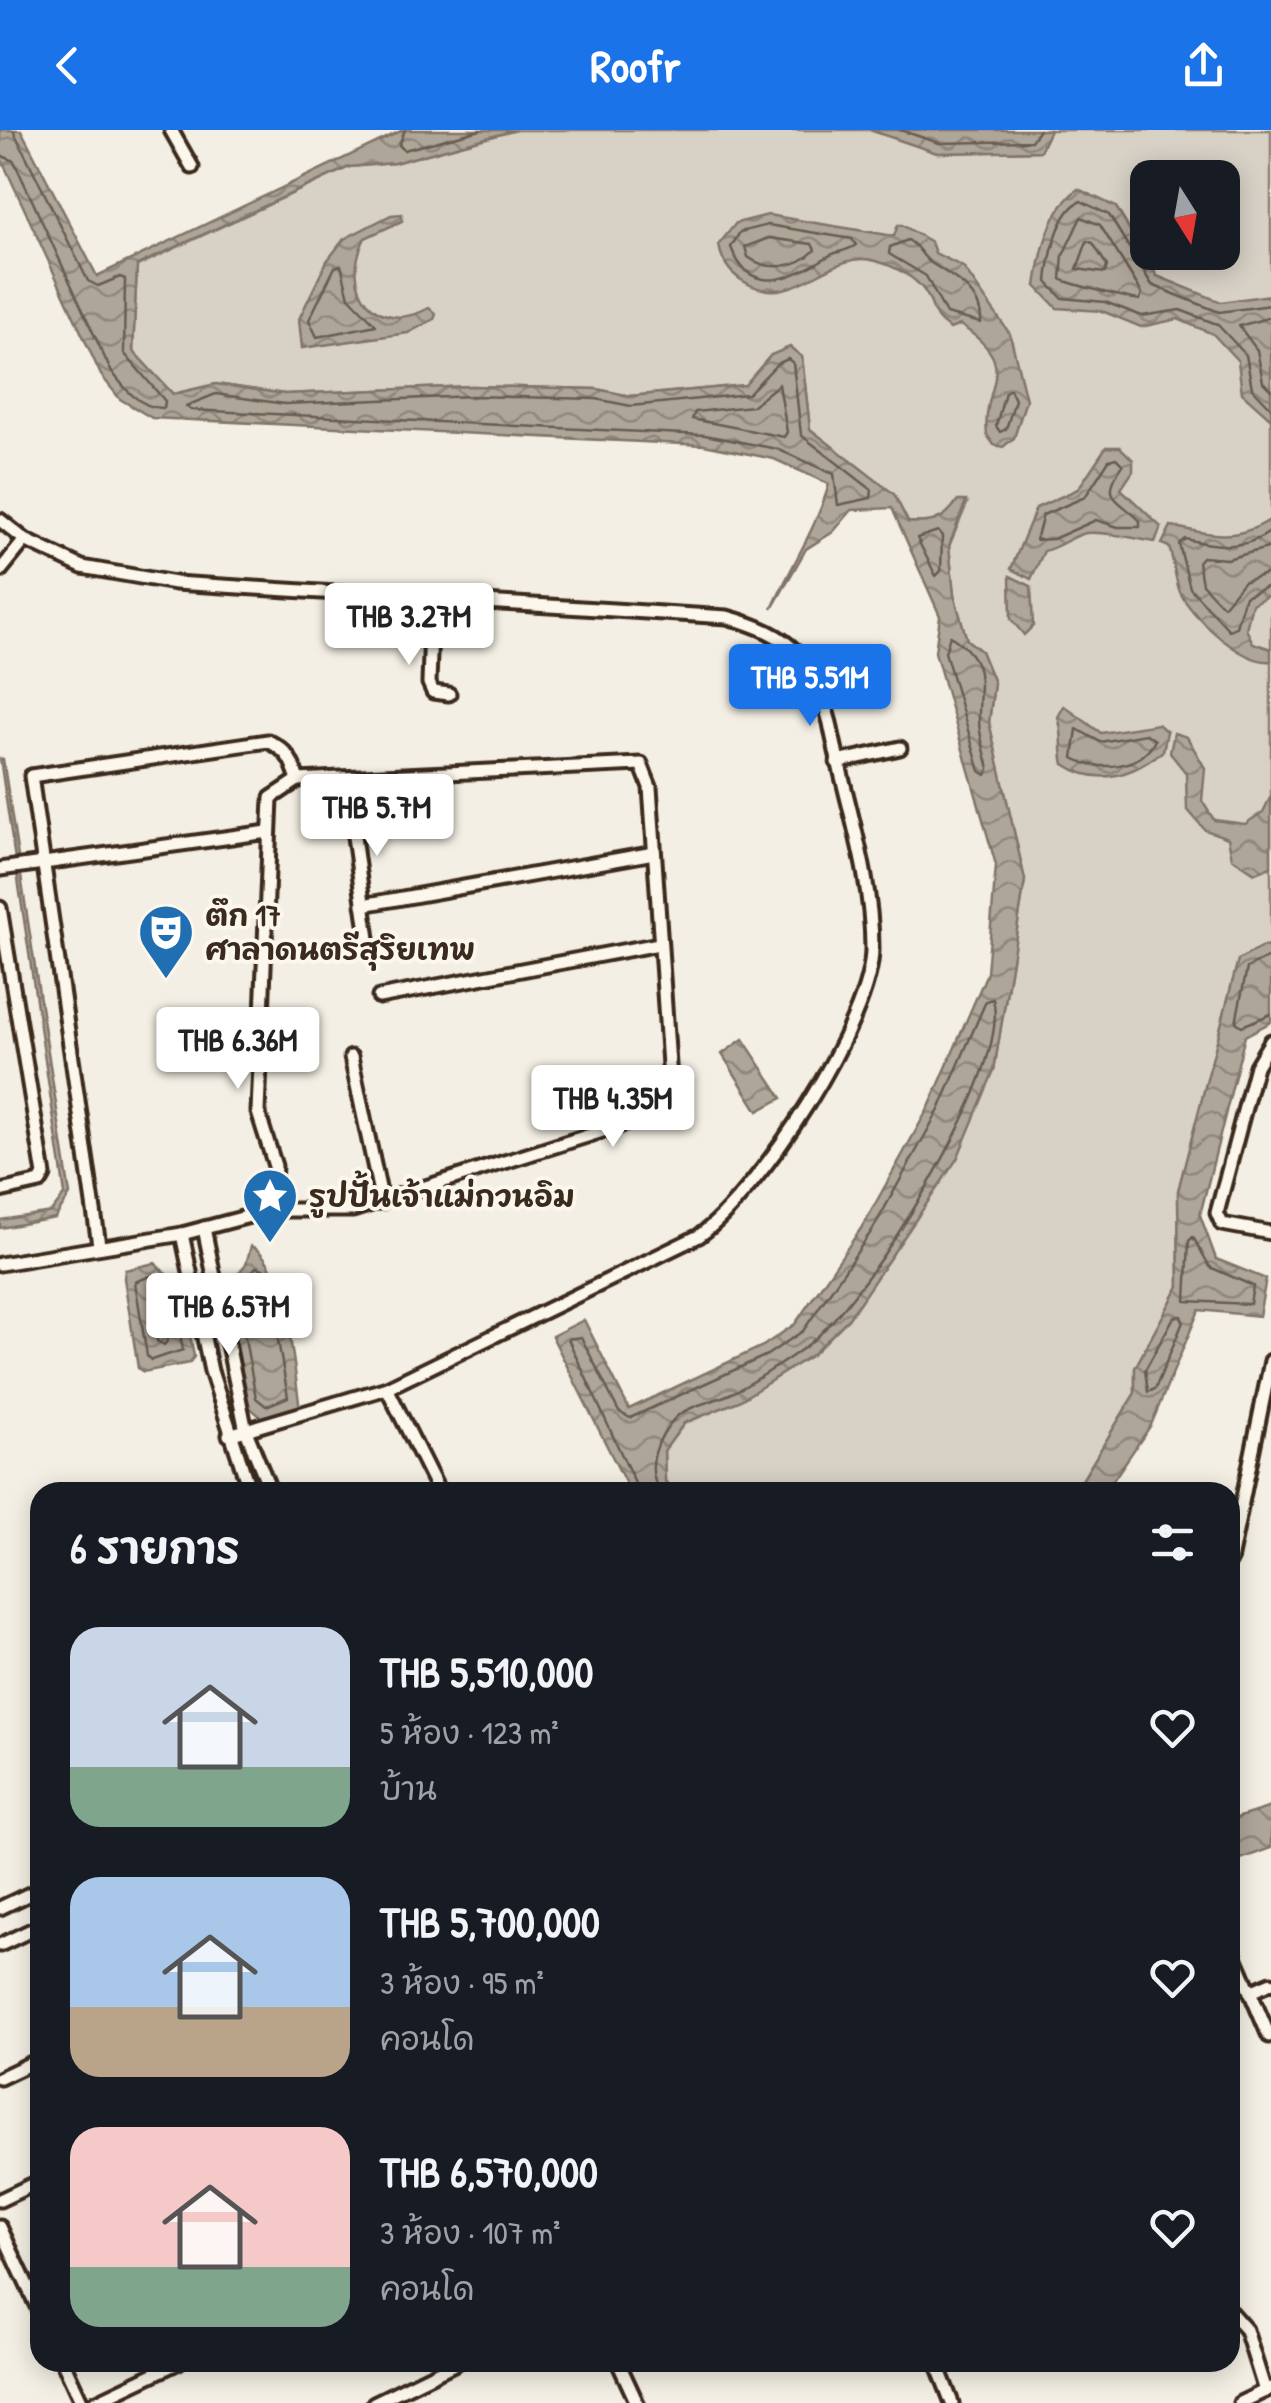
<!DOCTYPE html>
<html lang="th">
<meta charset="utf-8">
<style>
body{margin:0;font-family:"Patrick Hand","Playpen Sans Thai",sans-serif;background:#242831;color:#f1f3f6;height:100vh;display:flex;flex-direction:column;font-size:38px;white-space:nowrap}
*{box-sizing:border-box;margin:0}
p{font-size:32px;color:#9ea1a6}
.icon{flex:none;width:55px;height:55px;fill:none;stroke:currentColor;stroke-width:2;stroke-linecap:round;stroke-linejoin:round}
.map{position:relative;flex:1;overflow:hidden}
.sheet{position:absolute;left:30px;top:1352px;width:1210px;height:890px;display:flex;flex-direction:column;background:#171b24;border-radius:30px;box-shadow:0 5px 25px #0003}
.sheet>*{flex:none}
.needle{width:65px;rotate:169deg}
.fabs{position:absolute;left:1130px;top:30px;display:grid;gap:20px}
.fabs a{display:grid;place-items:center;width:110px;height:110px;border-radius:20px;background:#171b24;box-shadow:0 5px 25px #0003;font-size:50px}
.price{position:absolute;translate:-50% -85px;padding:0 22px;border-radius:10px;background:#fff;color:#222;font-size:32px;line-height:65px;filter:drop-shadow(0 2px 5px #0008)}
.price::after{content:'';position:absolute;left:50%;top:60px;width:30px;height:22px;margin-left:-15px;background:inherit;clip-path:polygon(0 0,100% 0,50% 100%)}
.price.on{background:#1a73e8;color:#fff}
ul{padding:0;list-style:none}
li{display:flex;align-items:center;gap:30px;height:250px;padding:0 40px}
li span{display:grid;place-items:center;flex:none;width:280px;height:200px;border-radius:30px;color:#555}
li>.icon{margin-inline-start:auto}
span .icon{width:120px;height:120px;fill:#fffc;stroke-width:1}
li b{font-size:42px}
h2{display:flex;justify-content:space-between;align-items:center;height:120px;padding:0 40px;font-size:42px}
header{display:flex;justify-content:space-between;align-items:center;height:130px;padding:0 40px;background:#1a73e8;color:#fff;font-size:45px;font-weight:700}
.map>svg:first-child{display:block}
</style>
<header><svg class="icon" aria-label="back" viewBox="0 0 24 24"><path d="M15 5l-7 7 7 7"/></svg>Roofr<svg class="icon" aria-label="share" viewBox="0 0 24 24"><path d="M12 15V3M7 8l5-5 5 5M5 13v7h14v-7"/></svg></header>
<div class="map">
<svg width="1271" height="2273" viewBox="0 0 1271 2273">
<defs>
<pattern id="water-waves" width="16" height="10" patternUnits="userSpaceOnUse" patternTransform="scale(2.5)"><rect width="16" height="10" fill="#afa69a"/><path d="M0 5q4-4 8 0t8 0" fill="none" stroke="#90877d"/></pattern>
</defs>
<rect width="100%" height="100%" fill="#f3efe4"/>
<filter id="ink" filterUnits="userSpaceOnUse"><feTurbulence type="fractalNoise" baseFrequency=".01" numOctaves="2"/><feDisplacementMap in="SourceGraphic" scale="20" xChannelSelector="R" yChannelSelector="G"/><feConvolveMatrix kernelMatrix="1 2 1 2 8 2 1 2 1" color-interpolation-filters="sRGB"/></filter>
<g filter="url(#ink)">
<path fill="#d8d1c6" stroke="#8a7e72" stroke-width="2.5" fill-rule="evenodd" d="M516,0H870L938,23L1039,21L1050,0H1271V817L1238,831L1178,1061L1179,1156L1135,1238V1263L1075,1362H674L665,1351L664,1320L685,1293L739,1271L813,1224L849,1188L994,940L1025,750L989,592L994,553L981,521L967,510L954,465L949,416L967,374L929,393L908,392L893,364L810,299L802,227L771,225L745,255L630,266L597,259L472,256L285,264L216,254L173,264L133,221L137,136L349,37L394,33ZM1148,48H1222V122H1148Z"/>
<g fill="url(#water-waves)" stroke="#817468" stroke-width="2.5">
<path d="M0,0H21L97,146L403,0H516L394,33L349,37L137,135L133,221L173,264L216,254L285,264L472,256L597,259L630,266L745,255L771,225L790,217L802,227L810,299L894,364L908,392C931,394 944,391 957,371H966L949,416L954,465L967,510L981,521L994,553L989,592L1025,750L994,940L957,1029L849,1188L813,1224L739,1271L684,1293L664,1321L665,1351L674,1362H630L552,1206L584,1190L629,1279L763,1216L795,1194L864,1094L930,975L987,843L996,735L935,522L940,486L892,378L852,380L833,402L806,419L772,479C790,438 817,397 829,354L774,329L704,315L152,288L120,269L101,245L0,26Z"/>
<path d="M870,0H1050L1040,21L937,23Z"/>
<path d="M1078,59L1116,77L1157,146L1221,172L1271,165V289L1242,263L1238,231L1213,204L1178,189L1141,197L1102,181L1057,178L1036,156C1041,121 1049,81 1078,59Z"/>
<path d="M402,84V91L365,108C339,158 376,207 429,178L436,184L434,189L408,203L302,218L299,189L327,131L344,109L391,85Z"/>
<path d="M768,85L894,106L898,95H902L931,112L935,123L963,137L1010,204L1026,270L1014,308L1003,317L994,315L987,305C981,253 1024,237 960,195L950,199C929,185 936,179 926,163C916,147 894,136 876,131C829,117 795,184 743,151C730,143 721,130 719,114L736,93Z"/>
<path d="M1106,317H1120L1133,330V341L1121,359L1161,397L1155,412C1138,409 1095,399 1082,404C1068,409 1059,417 1044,421L1031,449L1011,439L1036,378L1078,359Z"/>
<path d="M1271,389V464L1252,474L1246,499L1253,513L1271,519V531C1243,534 1192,488 1180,462C1175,450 1174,431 1169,417L1162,414L1171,396C1209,405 1237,412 1271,389Z"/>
<path d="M1010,446L1031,456L1033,496L1024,505L1011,489Z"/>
<path d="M1064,576L1101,603L1158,594L1167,602L1163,621C1133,645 1098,657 1064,634C1060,618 1064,603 1058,587Z"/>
<path d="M1174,603L1187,607L1205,638L1202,671L1214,690L1245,694L1263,682L1271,666V737L1255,743L1232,728L1228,708L1205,700L1187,679L1186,643L1170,623Z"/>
<path d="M0,629H3L70,1065L55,1088L0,1098V1090L51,1082L65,1064Z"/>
<path d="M1264,816L1271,817V892L1245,906L1200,1085L1216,1129L1266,1149L1259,1186L1199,1180L1151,1295L1105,1362H1075L1135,1263V1238L1179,1156L1178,1061L1238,830Z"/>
<path d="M743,909L782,968L758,981L722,924Z"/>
<path d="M251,1116C287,1132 294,1241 300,1279L262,1288L247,1275L225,1159L246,1134Z"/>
<path d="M155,1133L182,1160L194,1227L189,1233L143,1242L138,1238L124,1148L125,1140Z"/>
<path d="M1271,1677V1718L1230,1733V1690Z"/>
</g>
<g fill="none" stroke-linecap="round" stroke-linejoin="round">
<g stroke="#695c50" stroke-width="2.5">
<path d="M405,0L399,15L404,20L481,0"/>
<path d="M900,0L939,13L1031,11L1039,0"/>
<path d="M0,25L14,31L110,239C123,257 140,279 164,278L165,271L124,223L125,149L120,147L98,156L88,151L13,0"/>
<path d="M1081,87L1100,95L1142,163L1140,170C1130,169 1065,153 1061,149L1063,125Z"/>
<path d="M768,95L852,109L856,115C846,122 836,121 827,127C793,148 750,169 731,117L740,102Z"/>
<path d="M769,108L812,114L815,120C798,138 768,142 748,127L745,117Z"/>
<path d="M908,110C920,117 921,126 931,133C953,147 983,162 981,193L946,184L926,146L889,124L890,117Z"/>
<path d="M1087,111L1093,113L1107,136L1105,143L1077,139Z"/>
<path d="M341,135L349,167L376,195L317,207L309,190L335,137Z"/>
<path d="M1271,175L1219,182L1152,155L1109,85L1081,71C1058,81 1049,128 1047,152L1062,168L1105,172L1142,186L1180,180L1217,194L1246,225L1252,258L1271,278"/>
<path d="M1271,187L1239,196L1257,220L1263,252L1271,260"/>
<path d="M788,229L793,233L801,305L872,360L871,368L838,375L834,344L777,319L705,305L191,280L186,276L216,264L285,274L472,266L596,269L631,276L748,264L777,234Z"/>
<path d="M779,254L787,302L784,307L692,289L695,282L752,276Z"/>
<path d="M1010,259L1015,270L1006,299L1000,302L996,296L1005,262Z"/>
<path d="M1116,328L1123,335C1098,369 1120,369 1140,391V397H1118L1096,390L1053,409L1036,410L1043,385L1085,367L1109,330Z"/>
<path d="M938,401L942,406L941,441L936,446L917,408Z"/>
<path d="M1271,401C1245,421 1214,416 1185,409L1179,414L1190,458L1229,500L1236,497L1245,466L1271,455"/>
<path d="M1271,417L1227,429L1202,427L1198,432L1202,454L1223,476L1243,452L1271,442"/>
<path d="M950,506C990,531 978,553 979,591C979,606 986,624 989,639L986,645L980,641L945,522Z"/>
<path d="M1077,599L1100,612L1146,604L1155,610C1142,639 1098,642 1073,628Z"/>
<path d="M1271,826L1247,838L1236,892L1242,896L1271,884"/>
<path d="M1193,1107L1210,1137L1253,1156L1250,1174L1186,1171L1189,1111Z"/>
<path d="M256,1137L263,1139L268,1154L288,1267L266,1276L256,1268L236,1160Z"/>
<path d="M153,1145L173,1166L183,1220L151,1230L147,1226L135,1152Z"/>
<path d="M154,1168L162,1173L168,1210L164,1215L157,1211L151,1173Z"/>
<path d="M1181,1186L1183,1192L1155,1259L1148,1262L1145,1240L1174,1187Z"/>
<path d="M639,1362L568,1209L581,1207L619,1282L630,1288L767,1225L803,1201L873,1099L939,980L986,871L993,869C1013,942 863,1175 804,1218C782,1233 757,1251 732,1263C716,1271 690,1275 676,1287C658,1305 643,1340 661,1362"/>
</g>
<g stroke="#3b2a1e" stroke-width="19">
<g id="street">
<path d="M171,0L192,37"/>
<path d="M0,390L25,410L82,437L175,453L727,487C792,505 812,527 830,593C844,667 872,742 872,818C873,891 758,1064 699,1106L387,1258L229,1305"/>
<path d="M0,441L25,410"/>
<path d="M432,469L429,553L433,562L449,564"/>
<path d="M837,632L900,618"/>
<path d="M346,648L369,816"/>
<path d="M0,739L268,702"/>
<path d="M363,775L654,723"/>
<path d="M0,778L44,1045L40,1052L0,1061"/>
<path d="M379,867L659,814"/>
<path d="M1271,911L1256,936L1217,1083L1222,1094L1271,1103"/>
<path d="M351,927L382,1072"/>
<path d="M204,1098L246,1301L271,1362"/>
<path d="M182,1104L211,1241L250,1362"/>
<path d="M99,1115L31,646L268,611C287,620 292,630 298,650"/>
<path d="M0,1134L182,1104L272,1080H353L672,979L650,657L641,634L298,650L271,668L258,982L275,1036L272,1080"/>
<path d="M387,1258L439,1362"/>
<path d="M1230,1431L1271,1231"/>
<path d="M0,1778L40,1759"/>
<path d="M0,1815L40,1796"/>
<path d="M1230,1815L1269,1906"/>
<path d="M1250,1862L1271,1853"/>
<path d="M0,1948L40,1929"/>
<path d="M0,2070L40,2051"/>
<path d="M0,2097L40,2183"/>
<path d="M1230,2182L1246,2200L1265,2261"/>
<path d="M63,2232L82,2273"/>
<path d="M618,2232L637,2273"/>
<path d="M936,2232L952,2273"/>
<path d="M93,2273L179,2232"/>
<path d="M374,2273L458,2232"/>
<path d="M1240,2273L1271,2258"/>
</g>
</g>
<use href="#street" stroke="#fbf7ec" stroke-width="11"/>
</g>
</g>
<defs>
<g id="theatre-pin" transform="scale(2.875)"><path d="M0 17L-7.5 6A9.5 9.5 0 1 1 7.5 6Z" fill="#1f6fb2" stroke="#fbf7ec"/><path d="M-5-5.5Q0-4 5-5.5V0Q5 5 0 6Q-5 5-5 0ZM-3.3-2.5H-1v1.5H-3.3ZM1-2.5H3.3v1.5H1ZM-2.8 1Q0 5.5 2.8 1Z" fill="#fff"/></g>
<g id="sight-pin" transform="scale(2.875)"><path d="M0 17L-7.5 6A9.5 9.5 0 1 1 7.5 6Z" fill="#1f6fb2" stroke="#fbf7ec"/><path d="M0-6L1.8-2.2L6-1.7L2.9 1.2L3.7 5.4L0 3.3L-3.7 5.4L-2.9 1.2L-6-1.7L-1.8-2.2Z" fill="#fff"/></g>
</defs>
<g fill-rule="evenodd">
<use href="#theatre-pin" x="166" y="802"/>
<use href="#sight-pin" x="270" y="1066"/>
</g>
<g text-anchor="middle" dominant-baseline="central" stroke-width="8" stroke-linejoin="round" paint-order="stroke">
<g font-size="30" font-weight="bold" fill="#3b2a1e" stroke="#fbf7ec" text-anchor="start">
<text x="205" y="785">ตึก 17<tspan x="205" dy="34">ศาลาดนตรีสุริยเทพ</tspan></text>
<text x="309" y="1066">รูปปั้นเจ้าแม่กวนอิม</text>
</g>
</g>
</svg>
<div class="fabs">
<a><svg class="needle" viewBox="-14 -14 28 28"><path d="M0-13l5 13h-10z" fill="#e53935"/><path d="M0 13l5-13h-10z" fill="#9ea1a6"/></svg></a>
</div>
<b class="price" style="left:409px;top:538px">THB 3.27M</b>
<b class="price on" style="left:810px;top:599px">THB 5.51M</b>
<b class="price" style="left:377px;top:729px">THB 5.7M</b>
<b class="price" style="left:238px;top:962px">THB 6.36M</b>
<b class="price" style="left:613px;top:1020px">THB 4.35M</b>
<b class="price" style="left:229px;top:1228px">THB 6.57M</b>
<section class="sheet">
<h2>6 รายการ<svg class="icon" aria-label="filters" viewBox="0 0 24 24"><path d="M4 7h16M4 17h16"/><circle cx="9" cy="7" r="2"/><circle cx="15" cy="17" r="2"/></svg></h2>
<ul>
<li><span style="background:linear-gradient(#c9d6e8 70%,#7fa58c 0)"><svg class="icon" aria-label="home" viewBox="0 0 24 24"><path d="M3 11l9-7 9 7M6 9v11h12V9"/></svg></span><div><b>THB 5,510,000</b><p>5 ห้อง · 123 m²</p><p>บ้าน</p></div><svg class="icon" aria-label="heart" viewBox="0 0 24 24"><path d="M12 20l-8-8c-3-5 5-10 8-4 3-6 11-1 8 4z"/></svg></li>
<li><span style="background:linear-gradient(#a9c7e8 65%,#b9a48a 0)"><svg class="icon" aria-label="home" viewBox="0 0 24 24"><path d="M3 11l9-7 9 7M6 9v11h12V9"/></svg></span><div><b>THB 5,700,000</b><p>3 ห้อง · 95 m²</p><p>คอนโด</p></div><svg class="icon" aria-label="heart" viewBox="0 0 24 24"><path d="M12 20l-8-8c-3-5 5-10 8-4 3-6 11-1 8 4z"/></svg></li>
<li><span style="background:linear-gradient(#f6c9c9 70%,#7fa58c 0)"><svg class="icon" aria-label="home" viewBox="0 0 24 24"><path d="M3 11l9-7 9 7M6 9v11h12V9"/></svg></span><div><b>THB 6,570,000</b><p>3 ห้อง · 107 m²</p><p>คอนโด</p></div><svg class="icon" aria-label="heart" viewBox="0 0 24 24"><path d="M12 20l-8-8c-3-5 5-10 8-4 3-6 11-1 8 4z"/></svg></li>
</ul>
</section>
</div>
